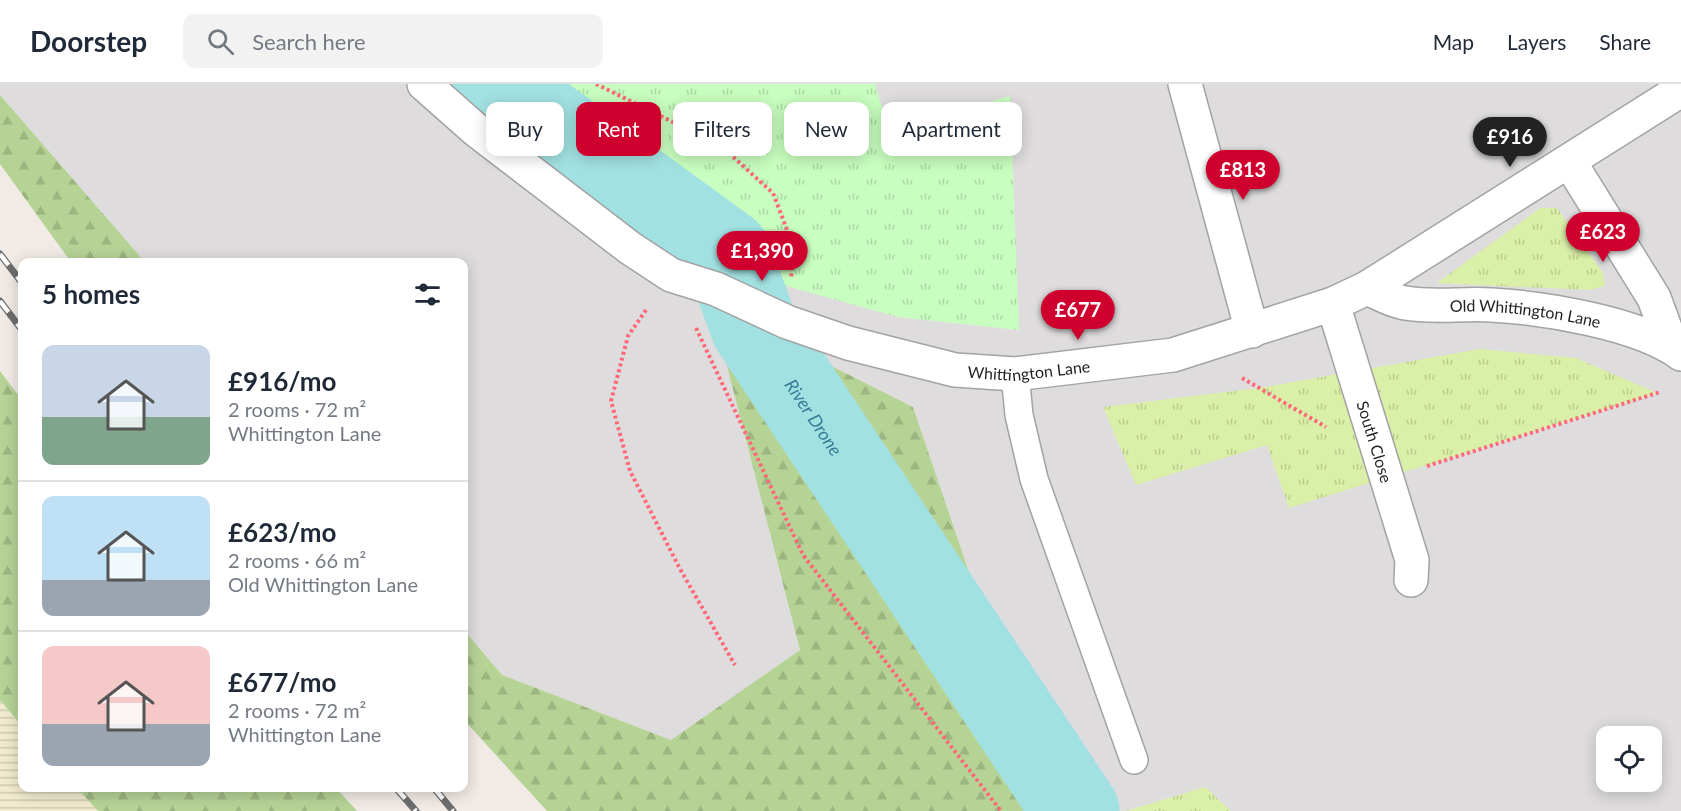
<!DOCTYPE html>
<meta charset="utf-8">
<style>
body{margin:0;font-family:Lato,sans-serif;background:#f2f2f3;color:#1f2937;height:100vh;display:flex;flex-direction:column;font-size:22px;white-space:nowrap}
*{box-sizing:border-box;margin:0}
p{font-size:20px;color:#747a83}
.icon{flex:none;width:33px;height:33px;fill:none;stroke:currentColor;stroke-width:2;stroke-linecap:round;stroke-linejoin:round}
.map{position:relative;flex:1;overflow:hidden}
.sheet{position:absolute;left:18px;top:174px;width:450px;height:534px;display:flex;flex-direction:column;background:#fff;border-radius:12px;box-shadow:0 3px 15px #0003}
.sheet>*{flex:none}
.top-card{position:absolute;left:486px;top:18px;width:570px;height:54px;display:flex;gap:12px}
.fabs{position:absolute;left:1596px;top:642px;display:grid;gap:12px}
.fabs a{display:grid;place-items:center;width:66px;height:66px;border-radius:12px;background:#fff;box-shadow:0 3px 15px #0003;font-size:30px}
.price{position:absolute;translate:-50% -51px;padding:0 14px;border-radius:21px;background:#cf002d;color:#fff;font-size:20px;line-height:39px;filter:drop-shadow(0 2px 3px #0008)}
.price::after{content:'';position:absolute;left:50%;top:36px;width:18px;height:14px;margin-left:-9px;background:inherit;clip-path:polygon(0 0,100% 0,50% 100%)}
.price.current{background:#222;color:#fff}
ul{padding:0;list-style:none}
li{display:flex;align-items:center;gap:18px;height:150px;padding:0 24px}
li+li{border-top:2px solid #e0e1e3}
li span{display:grid;place-items:center;flex:none;width:168px;height:120px;border-radius:12px;color:#555}
li>.icon{margin-inline-start:auto}
span .icon{width:72px;height:72px;fill:#fffc;stroke-width:1}
li b{font-size:26px}
h2{display:flex;justify-content:space-between;align-items:center;height:72px;padding:0 24px;font-size:26px}
.pill{padding:0 21px;border-radius:12px;background:#fff;box-shadow:0 3px 15px #0003;font-size:21px;line-height:54px}
.pill.current{background:#cf002d;color:#fff}
header{display:flex;align-items:center;gap:36px;box-sizing:border-box;height:84px;padding:0 30px;background:#fff;border-bottom:2px solid #e0e1e3}
header strong{font-size:28px}
nav{display:flex;gap:33px;margin-inline-start:auto;font-size:21px}
.search{width:420px;height:54px;background:#f2f2f3;display:flex;align-items:center;gap:15px;box-sizing:border-box;padding:0 21px;border-radius:12px;color:#747a83;font-size:22px}
.map>svg:first-child{display:block}
</style>
<header>
<strong>Doorstep</strong>
<div class="search"><svg class="icon" aria-label="search" viewBox="0 0 24 24"><circle cx="10" cy="10" r="6"/><path d="M15 15l6 6"/></svg>Search here</div>
<nav><a>Map</a><a>Layers</a><a>Share</a></nav>
</header>
<div class="map">
<svg width="1681" height="727" viewBox="0 0 1681 727">
<defs>
<pattern id="farmland-rules" width="6" height="5" patternUnits="userSpaceOnUse" patternTransform="scale(1.5)"><rect width="6" height="5" fill="#f1eccf"/><path d="M0 2.5h6" fill="none" stroke="#cecab1"/></pattern>
<pattern id="grass-tufts" width="24" height="20" patternUnits="userSpaceOnUse" patternTransform="scale(1.5)"><rect width="24" height="20" fill="#daefa7"/><path d="M3 7l-1-3M5 7V3M7 7l1-3M15 17l-1-3M17 17v-4M19 17l1-3" fill="none" stroke="#bbcc8f"/></pattern>
<pattern id="forest-firs" width="22" height="20" patternUnits="userSpaceOnUse" patternTransform="scale(1.5)"><rect width="22" height="20" fill="#b6d396"/><path d="M5 1l3.5 6h-7zM16 11l3.5 6h-7z" fill="#9cb581"/></pattern>
<pattern id="park-tufts" width="24" height="20" patternUnits="userSpaceOnUse" patternTransform="scale(1.5)"><rect width="24" height="20" fill="#c8febf"/><path d="M3 7l-1-3M5 7V3M7 7l1-3M15 17l-1-3M17 17v-4M19 17l1-3" fill="none" stroke="#abd9a4"/></pattern>
</defs>
<rect width="100%" height="100%" fill="#f1eae5"/>
<path fill="#dedcdd" fill-rule="evenodd" d="M0,0H518L752,145L1010,12L888,48L875,0H1681V727H1231L1205,703L1126,727H1050L913,323L728,230L719,251L800,566L671,656L502,591L464,546V178H145L0,11ZM1606,652H1652V698H1606Z"/>
<path fill="url(#farmland-rules)" d="M0,616L22,642V704H77L98,727H0Z"/>
<g fill="url(#grass-tufts)">
<path d="M1540,124H1557L1603,189L1605,202L1588,206L1437,199Z"/>
<path d="M1480,265L1576,274L1657,309L1289,424L1267,361L1136,401L1103,323L1259,304Z"/>
<path d="M1205,703L1231,727H1126Z"/>
</g>
<g fill="url(#forest-firs)">
<path d="M0,11L145,178H71L0,80Z"/>
<path d="M728,230L913,323L1050,727H547L464,636V546L502,591L671,656L800,566L719,251Z"/>
<path d="M0,287L22,316V642L0,616Z"/>
<path d="M77,704H336L357,727H98Z"/>
</g>
<path fill="url(#park-tufts)" d="M518,0H875L889,47L1010,12L1019,246L898,233L765,196L752,145Z"/>
<g fill="none" stroke-linecap="round" stroke-linejoin="round">
<path stroke="#a2e1e2" stroke-width="87" id="s1" d="M495,0L727,169L754,243L1076,727"/>
<g stroke="#a3a3a3" stroke-width="30">
<path id="service" d="M1015,290L1019,331L1034,395L1134,676"/>
</g>
<g stroke="#a3a3a3" stroke-width="36">
<g id="minor">
<path id="s2" d="M424,0L476,46L630,164L671,191L716,205L787,238L848,259L955,286L1015,290L1173,271L1333,220L1367,204L1681,6"/>
<path d="M1185,0L1252,247"/>
<path d="M1569,77L1654,214L1672,263"/>
<path id="s3" d="M1367,204C1379,209 1392,217 1405,219C1434,224 1463,219 1492,221C1544,224 1639,239 1681,270"/>
<path id="s4" d="M1333,220L1412,476L1411,496"/>
</g>
</g>
<g stroke="#ff6879" stroke-width="4" stroke-dasharray="3 3" stroke-linecap="butt">
<path d="M596,0L721,62L773,109L794,164L791,195"/>
<path d="M646,226L628,252L611,317L630,387L680,485L735,581"/>
<path d="M696,244L803,471L1001,727"/>
<path d="M1242,294L1326,343"/>
<path d="M1427,382L1660,308"/>
</g>
<use href="#service" stroke="#fff" stroke-width="27"/>
<use href="#minor" stroke="#fff" stroke-width="33"/>
<g stroke="#6d6d6d" stroke-width="7">
<g id="rail">
<path d="M0,170L22,199"/>
<path d="M0,217L22,246"/>
<path d="M396,704L416,727"/>
<path d="M434,704L453,727"/>
</g>
</g>
<use href="#rail" stroke="#fff" stroke-width="4.5" stroke-dasharray="14" stroke-linecap="butt"/>
</g>
<g text-anchor="middle" dominant-baseline="central" stroke-width="5" stroke-linejoin="round" paint-order="stroke">
<g font-size="16" fill="#1f1f1f" stroke="#fff">
<text stroke="none"><textPath href="#s3" startOffset="162">Old Whittington Lane</textPath></text>
<text stroke="none"><textPath href="#s2" startOffset="687">Whittington Lane</textPath></text>
<text stroke="none"><textPath href="#s4" startOffset="144">South Close</textPath></text>
</g>
<g font-size="18" font-style="italic" fill="#397c97" stroke="#fff">
<text stroke="none"><textPath href="#s1" startOffset="474">River Drone</textPath></text>
</g>
</g>
</svg>
<div class="fabs">
<a><svg class="icon" aria-label="locate" viewBox="0 0 24 24"><circle cx="12" cy="12" r="6"/><path d="M12 2v4M12 18v4M2 12h4M18 12h4"/></svg></a>
</div>
<b class="price current" style="left:1510px;top:84px">£916</b>
<b class="price" style="left:1243px;top:117px">£813</b>
<b class="price" style="left:1603px;top:179px">£623</b>
<b class="price" style="left:762px;top:198px">£1,390</b>
<b class="price" style="left:1078px;top:257px">£677</b>
<div class="top-card">
<a class="pill">Buy</a>
<a class="pill current">Rent</a>
<a class="pill">Filters</a>
<a class="pill">New</a>
<a class="pill">Apartment</a>
</div>
<section class="sheet">
<h2>5 homes<svg class="icon" aria-label="filters" viewBox="0 0 24 24"><path d="M4 7h16M4 17h16"/><circle cx="9" cy="7" r="2"/><circle cx="15" cy="17" r="2"/></svg></h2>
<ul>
<li><span style="background:linear-gradient(#c9d6e8 60%,#7fa58c 0)"><svg class="icon" aria-label="home" viewBox="0 0 24 24"><path d="M3 11l9-7 9 7M6 9v11h12V9"/></svg></span><div><b>£916/mo</b><p>2 rooms · 72 m²</p><p>Whittington Lane</p></div></li>
<li><span style="background:linear-gradient(#bfe0f5 70%,#9aa5b1 0)"><svg class="icon" aria-label="home" viewBox="0 0 24 24"><path d="M3 11l9-7 9 7M6 9v11h12V9"/></svg></span><div><b>£623/mo</b><p>2 rooms · 66 m²</p><p>Old Whittington Lane</p></div></li>
<li><span style="background:linear-gradient(#f6c9c9 65%,#9aa5b1 0)"><svg class="icon" aria-label="home" viewBox="0 0 24 24"><path d="M3 11l9-7 9 7M6 9v11h12V9"/></svg></span><div><b>£677/mo</b><p>2 rooms · 72 m²</p><p>Whittington Lane</p></div></li>
</ul>
</section>
</div>
